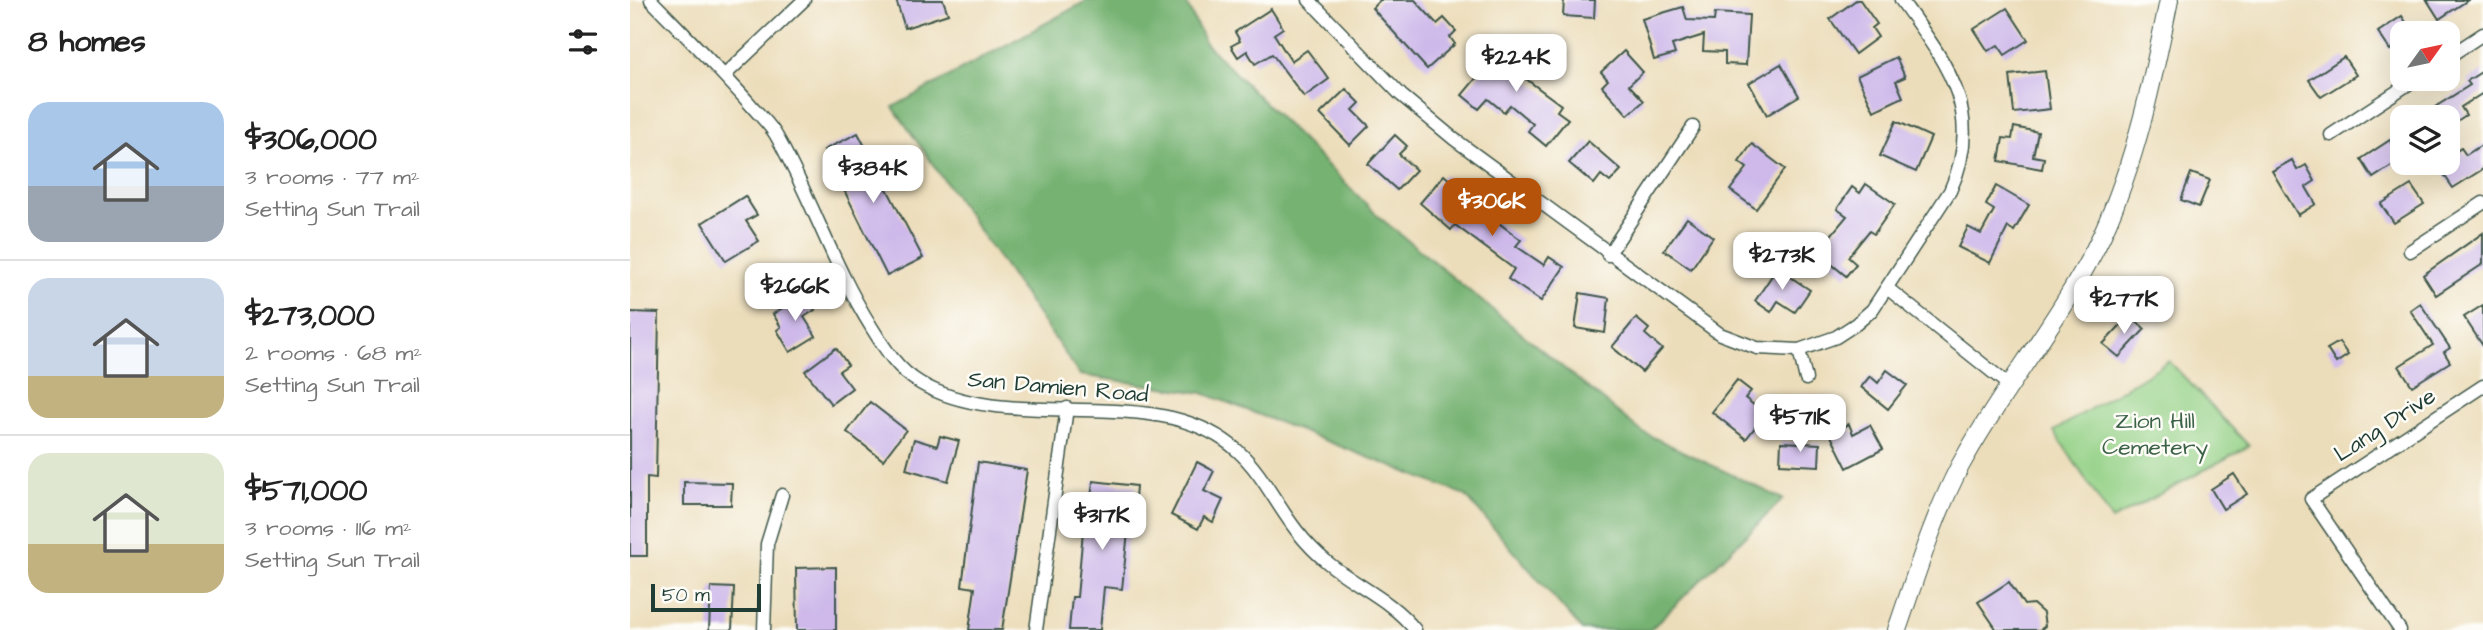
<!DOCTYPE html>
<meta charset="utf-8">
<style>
body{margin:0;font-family:"Architects Daughter",sans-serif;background:#f2f2f2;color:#222;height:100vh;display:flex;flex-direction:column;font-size:26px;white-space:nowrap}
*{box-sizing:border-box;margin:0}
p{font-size:23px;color:#767676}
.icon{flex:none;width:38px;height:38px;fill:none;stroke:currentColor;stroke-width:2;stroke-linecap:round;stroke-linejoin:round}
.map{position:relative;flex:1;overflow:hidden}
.drawer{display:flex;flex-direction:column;background:#fff;width:630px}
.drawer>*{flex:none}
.needle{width:46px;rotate:57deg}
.buttons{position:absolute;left:1760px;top:21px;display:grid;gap:14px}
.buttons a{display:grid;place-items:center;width:70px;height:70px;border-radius:14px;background:#fff;box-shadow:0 7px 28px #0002;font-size:35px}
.scale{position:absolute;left:21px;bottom:18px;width:110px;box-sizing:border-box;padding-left:7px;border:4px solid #1f3d34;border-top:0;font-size:19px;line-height:24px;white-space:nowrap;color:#1f3d34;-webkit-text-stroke:5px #fdfcf7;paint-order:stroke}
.price{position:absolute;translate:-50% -60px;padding:0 16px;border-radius:14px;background:#fff;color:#222;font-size:23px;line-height:46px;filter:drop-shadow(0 2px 4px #0008)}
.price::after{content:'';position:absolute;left:50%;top:42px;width:21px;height:16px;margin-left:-10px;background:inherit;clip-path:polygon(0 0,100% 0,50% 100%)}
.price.on{background:#b45309;color:#fff}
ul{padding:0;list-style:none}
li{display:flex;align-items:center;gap:21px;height:175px;padding:0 28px}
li+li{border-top:2px solid #e0e0e0}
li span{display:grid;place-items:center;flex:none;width:196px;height:140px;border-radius:21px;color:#555}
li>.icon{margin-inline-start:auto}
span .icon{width:84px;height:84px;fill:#fffc;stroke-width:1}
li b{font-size:30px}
h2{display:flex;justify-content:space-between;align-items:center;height:84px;padding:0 28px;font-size:30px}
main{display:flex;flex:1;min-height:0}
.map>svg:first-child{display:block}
</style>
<main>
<section class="drawer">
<h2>8 homes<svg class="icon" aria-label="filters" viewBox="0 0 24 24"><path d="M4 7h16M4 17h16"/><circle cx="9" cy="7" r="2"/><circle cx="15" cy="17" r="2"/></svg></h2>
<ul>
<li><span style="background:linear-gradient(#a9c7e8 60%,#9aa5b1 0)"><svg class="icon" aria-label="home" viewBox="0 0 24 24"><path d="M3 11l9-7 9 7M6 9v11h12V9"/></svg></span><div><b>$306,000</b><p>3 rooms · 77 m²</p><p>Setting Sun Trail</p></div></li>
<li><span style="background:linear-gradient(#c9d6e8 70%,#c2b280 0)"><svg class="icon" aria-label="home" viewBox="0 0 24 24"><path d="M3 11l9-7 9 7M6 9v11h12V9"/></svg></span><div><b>$273,000</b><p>2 rooms · 68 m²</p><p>Setting Sun Trail</p></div></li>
<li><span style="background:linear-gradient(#dfe7d0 65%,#c2b280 0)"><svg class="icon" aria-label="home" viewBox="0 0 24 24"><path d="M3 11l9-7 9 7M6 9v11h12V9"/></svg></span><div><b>$571,000</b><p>3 rooms · 116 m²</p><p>Setting Sun Trail</p></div></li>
</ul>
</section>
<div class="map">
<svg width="1853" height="630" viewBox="0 0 1853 630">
<rect width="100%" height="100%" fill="#fdfcf7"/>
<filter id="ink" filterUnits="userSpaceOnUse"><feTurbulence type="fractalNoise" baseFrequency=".0143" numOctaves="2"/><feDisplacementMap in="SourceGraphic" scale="14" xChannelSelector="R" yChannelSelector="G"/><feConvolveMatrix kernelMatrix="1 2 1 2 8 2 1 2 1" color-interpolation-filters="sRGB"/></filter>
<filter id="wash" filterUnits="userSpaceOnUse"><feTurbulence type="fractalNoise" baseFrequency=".00686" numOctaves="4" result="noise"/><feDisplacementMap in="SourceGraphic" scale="28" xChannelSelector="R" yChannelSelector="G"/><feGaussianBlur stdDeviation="1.57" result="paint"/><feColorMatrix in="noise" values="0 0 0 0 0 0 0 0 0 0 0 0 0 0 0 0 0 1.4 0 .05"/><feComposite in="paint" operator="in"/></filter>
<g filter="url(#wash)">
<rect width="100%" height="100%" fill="#ecddba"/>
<path fill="#93d085" stroke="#59865c" stroke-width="2" d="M1539,361L1619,446L1482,520L1424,431Z"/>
<path fill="#76b272" stroke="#4a7853" stroke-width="2" d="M458,0H555L575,43L749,217L1012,432L1153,499L1020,630H952L835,495L573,393L450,375L263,107Z"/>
<g id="blocks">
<g fill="#ceb9ea">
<path d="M266,0H313L318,14L275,28Z"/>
<path d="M750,0H785L807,24L814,18L826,31L820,37L825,44L797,69L742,8Z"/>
<path d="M934,0H965L964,18L933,16Z"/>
<path d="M1226,0H1230L1247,24L1242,28L1248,37L1225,54L1200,19Z"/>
<path d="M1797,0H1838L1809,19Z"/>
<path d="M1053,7L1057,20L1084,21L1085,13L1119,15L1116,65L1095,64V52L1073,51L1074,35L1042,45L1045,54L1024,60L1012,19Z"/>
<path d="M1377,8L1398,40L1375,55L1368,45L1358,51L1344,29Z"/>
<path d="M641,9L653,28L644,34L661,61L677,50L699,79L674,97L642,54L625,64L617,51L608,57L601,46L610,41L605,32Z"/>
<path d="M1772,16L1783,33H1773V41L1760,50L1748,32Z"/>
<path d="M878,40L897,55L884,70L931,105L927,111L938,119L916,146L898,131L903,124L880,105L874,112L858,99L849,109L832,95Z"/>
<path d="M994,51L1013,72L999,85L1014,101L998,115L972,86L978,80L971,72Z"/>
<path d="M1266,57L1275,77L1266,81L1273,97L1244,111L1227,76Z"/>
<path d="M1714,57L1726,75L1691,97L1679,80Z"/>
<path d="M1151,64L1169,96L1137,115L1119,83Z"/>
<path d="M1415,71L1420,109L1384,113L1380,75Z"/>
<path d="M1853,71V93L1831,107L1836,115L1818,127V117H1789L1840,85L1837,81Z"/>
<path d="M716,89L730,103L723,110L739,126L720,145L690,114Z"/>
<path d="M1266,121L1301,137L1286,172L1250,156Z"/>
<path d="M1384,127L1408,132L1403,156L1414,158L1412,169L1369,161L1373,138L1382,139Z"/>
<path d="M228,133L293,258L257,276L194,150Z"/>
<path d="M765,135L777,146L769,154L786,170L767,190L738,164Z"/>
<path d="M1760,140L1772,159L1743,178L1731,159Z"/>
<path d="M958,141L991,170L980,182L971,175L964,184L939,163Z"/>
<path d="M1122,144L1155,169L1126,209L1100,190L1117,168L1109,162Z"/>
<path d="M1853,144V169L1823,188L1806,163H1818V157L1831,148L1836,155Z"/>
<path d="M1662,160L1667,170L1676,165L1685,181L1676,187L1686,204L1668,215L1642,171Z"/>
<path d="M1561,173L1580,180L1569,207L1551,200Z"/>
<path d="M814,175L836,194L830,201L848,217L853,211L891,240L886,246L914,265L919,257L934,267L911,301L878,279L884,269L825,225L821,230L790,203Z"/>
<path d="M1236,184L1265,204L1244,234L1239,231L1218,257L1226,264L1216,276L1187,252L1217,216L1207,209L1222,187L1230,193Z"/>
<path d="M1781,185L1794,204L1764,223L1751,204Z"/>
<path d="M1366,186L1399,205L1384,231L1378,227L1360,263L1328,247L1338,227L1351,234L1364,210L1356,205Z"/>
<path d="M115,196L127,215L116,221L129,241L96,261L72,223Z"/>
<path d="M1057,218L1083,237L1061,269L1034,250Z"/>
<path d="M1853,233V264L1806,295L1793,275Z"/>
<path d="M1147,268L1180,290L1165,312L1148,301L1141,312L1125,301Z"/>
<path d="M950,293L979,298L975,333L945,328Z"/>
<path d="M175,294L185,310L174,317L186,336L160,352L147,330L151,327L143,314Z"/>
<path d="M1790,303L1820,348L1814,352L1820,362L1782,386L1769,366L1803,345L1780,310Z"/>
<path d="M1853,305V346L1834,317Z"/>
<path d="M0,312L29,313L26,478L17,477V556H0Z"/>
<path d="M1500,315L1515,329L1489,357L1473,344Z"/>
<path d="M1006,318L1019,329L1015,334L1032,349L1012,372L982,347Z"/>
<path d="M1709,342L1718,355L1706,363L1697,349Z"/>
<path d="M206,348L218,365L209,371L222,388L201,404L175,371Z"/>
<path d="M1257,370L1277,385L1258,409L1231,387L1240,376L1248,383Z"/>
<path d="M1107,380L1121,391L1115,398L1135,414L1116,439L1082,412Z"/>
<path d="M240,402L276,430L253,460L217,432Z"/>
<path d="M1219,424L1223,434L1240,425L1253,449L1217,468L1200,434Z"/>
<path d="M310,436L329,441L318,481L276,469L284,439L307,446Z"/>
<path d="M1151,442L1190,444L1189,466L1150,464Z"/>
<path d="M348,462L397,470L372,630H339L345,588L332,586Z"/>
<path d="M567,462L584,471L574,491L593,500L583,522L574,517L568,529L541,515Z"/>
<path d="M1604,474L1617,494L1593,509L1581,489Z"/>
<path d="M463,481L506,486L503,522H499L492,589L474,587L470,630H439L442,597H447L453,531H457Z"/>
<path d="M54,482L102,483L101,505H54Z"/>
<path d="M206,567V630H167L166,568Z"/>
<path d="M1379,582L1394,605L1403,604L1413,613L1415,626L1410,630H1367L1348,602Z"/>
<path d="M81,587L104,588L102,630H79Z"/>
</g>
</g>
</g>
<g filter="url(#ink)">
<use href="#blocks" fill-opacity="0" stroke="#3e5548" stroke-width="2"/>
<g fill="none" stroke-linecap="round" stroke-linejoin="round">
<g stroke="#3e5548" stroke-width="15">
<g id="street">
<path d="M21,0C54,34 88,68 120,104C129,115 141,125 147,137C182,199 203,266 242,328C255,349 268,370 290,383C359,424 465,400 542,418C640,442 632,509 697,562C726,586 762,600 785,630"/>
<path d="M679,0L771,95L824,139L1090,334L1127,348L1169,350L1206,337L1226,324L1242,310L1320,191C1356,112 1316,63 1271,0"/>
<path d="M1818,57L1853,34"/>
<path d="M95,75L174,0"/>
<path d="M1701,135L1786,79"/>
<path d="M1780,251L1853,203"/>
<path d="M978,255L1063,127"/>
<path d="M1257,288L1380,386"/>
<path d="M1169,350L1176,379"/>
<path d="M134,630L137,544L152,495"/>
<path d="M406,630L437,408"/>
<path d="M1770,630L1681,499L1853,386"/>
</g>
</g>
<g stroke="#3e5548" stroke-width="20">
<path id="secondary" d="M1267,630C1286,575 1303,518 1330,466C1373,387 1433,317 1472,235C1506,161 1523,79 1539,0"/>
</g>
<use href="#street" stroke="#fff" stroke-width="12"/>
<use href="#secondary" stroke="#fff" stroke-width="18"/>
</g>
</g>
<g text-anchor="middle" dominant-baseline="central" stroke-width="5" stroke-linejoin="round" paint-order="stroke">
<g font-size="23" fill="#1f3d34" stroke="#fdfcf7">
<text transform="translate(428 387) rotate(5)">San Damien Road</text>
<text transform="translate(1755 425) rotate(-33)">Lang Drive</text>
</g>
<g font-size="23" fill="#3c6248" stroke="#fdfcf7">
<text x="1525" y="421">Zion Hill<tspan x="1525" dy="26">Cemetery</tspan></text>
</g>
</g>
</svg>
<div class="buttons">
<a><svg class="needle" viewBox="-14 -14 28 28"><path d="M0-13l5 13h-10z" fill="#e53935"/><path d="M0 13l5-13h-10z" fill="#767676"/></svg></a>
<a><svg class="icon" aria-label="layers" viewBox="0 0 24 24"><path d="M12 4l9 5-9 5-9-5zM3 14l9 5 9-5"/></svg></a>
</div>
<div class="scale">50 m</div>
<b class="price" style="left:886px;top:94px">$224K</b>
<b class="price" style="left:243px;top:205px">$384K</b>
<b class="price on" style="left:862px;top:238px">$306K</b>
<b class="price" style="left:1152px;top:292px">$273K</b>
<b class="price" style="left:165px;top:323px">$266K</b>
<b class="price" style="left:1494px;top:336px">$277K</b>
<b class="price" style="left:1170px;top:454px">$571K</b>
<b class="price" style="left:472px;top:552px">$317K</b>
</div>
</main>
